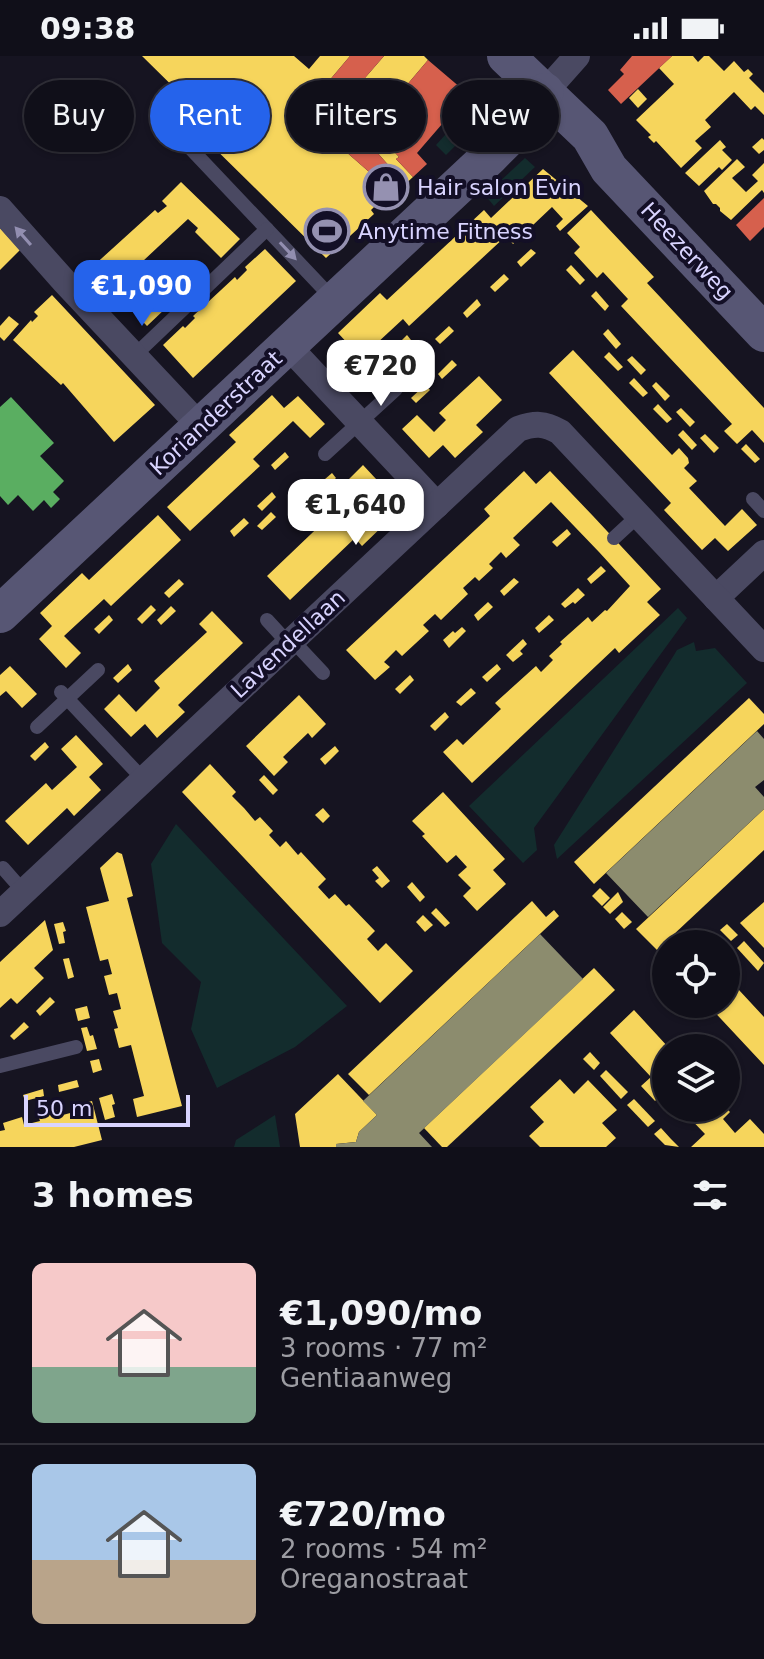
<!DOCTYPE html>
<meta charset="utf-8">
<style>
body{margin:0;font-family:"DejaVu Sans",sans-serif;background:#191822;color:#f1f3f6;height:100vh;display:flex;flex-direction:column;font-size:30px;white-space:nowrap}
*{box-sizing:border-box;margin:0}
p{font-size:26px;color:#9c9ca2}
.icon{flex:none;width:44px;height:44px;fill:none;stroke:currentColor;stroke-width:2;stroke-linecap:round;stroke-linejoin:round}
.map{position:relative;height:1091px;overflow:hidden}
.sheet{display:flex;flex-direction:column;background:#100f19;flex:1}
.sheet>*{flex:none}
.banner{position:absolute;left:24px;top:24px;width:716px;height:72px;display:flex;gap:16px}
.fabs{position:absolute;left:652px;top:874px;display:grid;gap:16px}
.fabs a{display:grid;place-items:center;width:88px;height:88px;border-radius:50%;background:#100f19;box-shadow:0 2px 6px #0004,0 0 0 2px #302f38;font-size:40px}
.scale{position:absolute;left:24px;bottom:20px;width:166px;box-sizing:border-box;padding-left:8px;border:4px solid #d9d4ff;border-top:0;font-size:22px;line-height:28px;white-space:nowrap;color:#d9d4ff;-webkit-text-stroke:6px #130f26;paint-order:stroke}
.price{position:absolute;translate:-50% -68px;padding:0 18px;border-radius:16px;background:#fff;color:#222;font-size:26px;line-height:52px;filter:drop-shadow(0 2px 4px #0008)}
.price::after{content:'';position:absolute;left:50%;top:48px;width:24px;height:18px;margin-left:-12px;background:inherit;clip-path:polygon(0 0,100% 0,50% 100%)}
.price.selected{background:#2563eb;color:#fff}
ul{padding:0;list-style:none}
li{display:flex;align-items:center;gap:24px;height:200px;padding:0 32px}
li+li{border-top:2px solid #302f38}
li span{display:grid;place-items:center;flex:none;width:224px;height:160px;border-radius:12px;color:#555}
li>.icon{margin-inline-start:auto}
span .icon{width:96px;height:96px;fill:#fffc;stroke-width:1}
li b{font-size:34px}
h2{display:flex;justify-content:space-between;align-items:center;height:96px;padding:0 32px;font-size:34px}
.tag{padding:0 28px;border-radius:36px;background:#100f19;box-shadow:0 2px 6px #0004,0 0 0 2px #302f38;font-size:28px;line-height:72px}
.tag.selected{background:#2563eb;color:#fff}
.status{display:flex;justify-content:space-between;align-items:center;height:56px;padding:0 40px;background:#100f19;direction:ltr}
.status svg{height:22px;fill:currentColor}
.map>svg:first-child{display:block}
</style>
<div class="status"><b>09:38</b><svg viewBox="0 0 49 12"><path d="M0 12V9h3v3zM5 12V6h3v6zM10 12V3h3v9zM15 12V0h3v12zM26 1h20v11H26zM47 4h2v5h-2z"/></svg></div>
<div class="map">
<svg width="764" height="1091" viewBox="0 0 764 1091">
<rect width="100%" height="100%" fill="#161421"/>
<g fill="#132c2d">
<path d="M467,55L481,64L446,99L436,89Z"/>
<path d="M525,102L535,111L494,150L485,139Z"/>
<path d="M678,552L687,562L534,772L537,794L523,807L469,750Z"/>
<path d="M694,586L696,595L715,592L747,627L557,803L554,789L674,599L677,594Z"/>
<path d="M176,768L347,950L295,991L217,1032L191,973L201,926L162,887L151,808Z"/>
<path d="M275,1059L280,1091H234L236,1084Z"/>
</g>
<g fill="#f6d55c">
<path d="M142,0H294L309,13L320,0H350L323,32L377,77L399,101L396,103L413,121L402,131L387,114L390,111L375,94L347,76L336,87L368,115L392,141L388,144L384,141L371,154L374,158L326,202L195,73L206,63Z"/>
<path d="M384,0H424L428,4L389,50L367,30L363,35L358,30Z"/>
<path d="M672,0H693L698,6L704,0H709L724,15L734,5L744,16L748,13L753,18L749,22L764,37V59L755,50L751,54L734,36L705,64L711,71L695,85L702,92L681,112L656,85L654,87L648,81L651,79L636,64L674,28L659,12Z"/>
<path d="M638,33L647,43L638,52L629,42Z"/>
<path d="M762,82L764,84V94L759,98L752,91Z"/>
<path d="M720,84L726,91L722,94L732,104L722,114L719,111L699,130L685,117Z"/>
<path d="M737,103L745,111L732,122L746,136L758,125L752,119L764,107V137L762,134L731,164L720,155V152L716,148H713L704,135Z"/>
<path d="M543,113L588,150L560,175L556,170L563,163L552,151L513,188L506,180L409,270L403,263L362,301L379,318L364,332L336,303L350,290L338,277L380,237L387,244L484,154L491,162Z"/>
<path d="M181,126L240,183L221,202L195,176L198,172L188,163L128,219L137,228L140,225L166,252L147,270L91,212L155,154L158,157L167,150L162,145Z"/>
<path d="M591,154L654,221L647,227L764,352V387L752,374L737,388L724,375L732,368L621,250L628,243L603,216L597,222L574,197L580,191L567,177Z"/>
<path d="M0,172L20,194L0,214Z"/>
<path d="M265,193L296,225L193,322L163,289L183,270L185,272L195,262L193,260L235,221L237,224L247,214L245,211Z"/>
<path d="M531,193L536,197L521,211L517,206Z"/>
<path d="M571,209L585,224L580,229L566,214Z"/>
<path d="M504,218L509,223L495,236L490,231Z"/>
<path d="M596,235L609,250L605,255L591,240Z"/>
<path d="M52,239L155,349L114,386L63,327L61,329L13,284L31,264L32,266L38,260L34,256Z"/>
<path d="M477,243L481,249L467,262L463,257Z"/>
<path d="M9,260L19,268L4,285L0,281V270Z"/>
<path d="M449,270L454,275L440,288L435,283Z"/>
<path d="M608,273L621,288L616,293L603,278Z"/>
<path d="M407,279L411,284L397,298L393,293Z"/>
<path d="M573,294L672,399L679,392L688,402L689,407L684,412L697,425L689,432L725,470L742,453L757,469L728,495L715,482L702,494L664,454L671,447L549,317Z"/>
<path d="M609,296L623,311L618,315L604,301Z"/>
<path d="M632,300L646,314L641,319L627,304Z"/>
<path d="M452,304L457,309L442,323L438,318Z"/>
<path d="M479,320L502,344L476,369L483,376L455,402L443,389L429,402L402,373L417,359L434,376L446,364L439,357Z"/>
<path d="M634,322L648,337L643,341L629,327Z"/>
<path d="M656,326L670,340L665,345L652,330Z"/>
<path d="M425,329L430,334L416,347L411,342Z"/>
<path d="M272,339L284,352L298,340L325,368L310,382L293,365L253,403L260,410L190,475L167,451L236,386L229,379Z"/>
<path d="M658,348L672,363L667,367L653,353Z"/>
<path d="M681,352L695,366L690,371L676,356Z"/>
<path d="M683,374L697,389L692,394L678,379Z"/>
<path d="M705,378L719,392L714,397L700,382Z"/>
<path d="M746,388L760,403L755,407L741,393Z"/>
<path d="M285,396L289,401L275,414L271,409Z"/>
<path d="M363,409L390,438L377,451L389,464L362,490L355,482L290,544L267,520L333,457L340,464L365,441L348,424Z"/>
<path d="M524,415L536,428L550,415L593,460L661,533L647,546L660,559L619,597L615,592L472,727L443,696L457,683L463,689L501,653L495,647L536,610L541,616L553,604L549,600L562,588L560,586L588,561L592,566L605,554L607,555L630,530L599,496L551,446L513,482L520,489L506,502L501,496L489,508L493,512L479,525L475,521L463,532L468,538L441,564L435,558L423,569L429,575L402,600L396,594L384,606L390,611L375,624L346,594L490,460L484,453Z"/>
<path d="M332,417L336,422L322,435L317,430Z"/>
<path d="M272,436L276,441L262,455L257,450Z"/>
<path d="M271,456L276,461L262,474L257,470Z"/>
<path d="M158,459L181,484L111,550L104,543L64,580L81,597L66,612L39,583L52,570L40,557L82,517L89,524Z"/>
<path d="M244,462L249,467L234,481L230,475Z"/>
<path d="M567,473L571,478L557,491L552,486Z"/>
<path d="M601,510L606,515L591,528L587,523Z"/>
<path d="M514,522L519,526L504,540L500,535Z"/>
<path d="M179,523L184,528L169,542L164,537Z"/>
<path d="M578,532L585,539L575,548L573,546L565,552L561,548Z"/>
<path d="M488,546L493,551L478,565L474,559Z"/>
<path d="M151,549L156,554L142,568L137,563Z"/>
<path d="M171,550L176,555L161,569L157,564Z"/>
<path d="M212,555L243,587L178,649L185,656L157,682L145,668L131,681L104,653L119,638L136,656L160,632L154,625L207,576L199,568Z"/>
<path d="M109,559L113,564L99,578L94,573Z"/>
<path d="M549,559L554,564L539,577L535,572Z"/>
<path d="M462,571L466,575L449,592L443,584L453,575L455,577Z"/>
<path d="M523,583L527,588L520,595L523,598L513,606L506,599Z"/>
<path d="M128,608L132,614L118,627L113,622Z"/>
<path d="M497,608L501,613L487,626L482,621Z"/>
<path d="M10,610L37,638L22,652L6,635L0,640V619Z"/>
<path d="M410,619L414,624L400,638L395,633Z"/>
<path d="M471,632L476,637L461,650L456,646Z"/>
<path d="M299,639L326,668L312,682L308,677L283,701L288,706L274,720L246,690Z"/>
<path d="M749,642L764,658V668L594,828L574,806Z"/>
<path d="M445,656L449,661L435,675L430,670Z"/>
<path d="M76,679L103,708L89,721L101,734L74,760L67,752L28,789L5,765L46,727L52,734L77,711L61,693Z"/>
<path d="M45,686L49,691L35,705L30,700Z"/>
<path d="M335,690L339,695L325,709L320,703Z"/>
<path d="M210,708L236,736L232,740L244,752L255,765L260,761L273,775L269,779L280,791L286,785L298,799L301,796L326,823L318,831L329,843L335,838L346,850L349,848L375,875L367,883L378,895L386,887L413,915L380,947L182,736Z"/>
<path d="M264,719L278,734L273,739L259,724Z"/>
<path d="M443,736L505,803L493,814L506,828L477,855L463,840L471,832L458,819L467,811L456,799L447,807L422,780L425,778L412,765Z"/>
<path d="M323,752L330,760L323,767L315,759Z"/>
<path d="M764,753V794L657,894L636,873Z"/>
<path d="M117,796L122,798L133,840L127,842L182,1050L137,1061L133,1043L144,1040L131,989L119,992L114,973L118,972L113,955L121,953L117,937L109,939L104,920L112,918L108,903L100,905L86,851L109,845L100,812Z"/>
<path d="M377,810L390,825L382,832L375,825L379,822L372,814Z"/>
<path d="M412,826L425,841L420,846L407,831Z"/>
<path d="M600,832L610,842L602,850L592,840Z"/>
<path d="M618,836L623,846L610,858L603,851Z"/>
<path d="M532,845L546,861L554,854L559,860L369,1039L348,1018Z"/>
<path d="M764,846V892L740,867Z"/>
<path d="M436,852L450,867L445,871L431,857Z"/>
<path d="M622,856L632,866L624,873L615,863Z"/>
<path d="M423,859L433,869L425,876L416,866Z"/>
<path d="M45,864L53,894L34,912L44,922L17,948L11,942L0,952V906Z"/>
<path d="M63,866L66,875L63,876L65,887L59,888L54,868Z"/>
<path d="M727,868L738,879L731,885L720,874Z"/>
<path d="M744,885L764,907L758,915L737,892Z"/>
<path d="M69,902L74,921L68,923L63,903Z"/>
<path d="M594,912L615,934L447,1091H442L424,1072Z"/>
<path d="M726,920L764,961V1009L707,948H726Z"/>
<path d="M50,941L55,946L40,960L36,955Z"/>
<path d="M87,950L90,962L78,965L75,953Z"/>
<path d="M634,954L669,992H666V1034L655,1045L641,1030L651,1021L610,977Z"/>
<path d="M24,966L29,971L14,984L10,980Z"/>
<path d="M87,971L90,980L93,979L97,993L87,995L81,972Z"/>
<path d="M590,996L600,1007L594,1014L583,1003Z"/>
<path d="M99,1003L102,1014L93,1017L90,1005Z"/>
<path d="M606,1014L628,1036L621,1043L600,1020Z"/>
<path d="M338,1018L377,1059L359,1076L356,1086L336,1088V1091H300L295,1058Z"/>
<path d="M560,1023L574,1038L588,1024L617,1054L602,1067L616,1082L606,1091H540L529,1080L544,1066L530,1051Z"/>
<path d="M77,1024L79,1031L59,1036L58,1029Z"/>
<path d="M43,1033L44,1040L25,1045L23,1039Z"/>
<path d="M112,1038L115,1048L112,1049L115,1061L105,1064L99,1042Z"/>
<path d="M634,1043L655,1065L648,1071L627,1049Z"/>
<path d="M92,1045L102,1084L74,1091H0V1075L5,1074L3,1067L22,1061L24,1069L40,1065L38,1059L57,1054L59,1060L74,1056L73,1050Z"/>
<path d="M680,1052H726L730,1056L723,1063L735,1077L750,1063L764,1078V1091H691L705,1078Z"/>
<path d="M661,1072L671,1083L679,1091L665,1089L654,1078Z"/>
</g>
<g fill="#d6604d">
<path d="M350,0H384L358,30L363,35L367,30L389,50L428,4L468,38L417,97L427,108L413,121L396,103L399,101L377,77L323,32Z"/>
<path d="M632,0H672L621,48L608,34L624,18L620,14Z"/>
<path d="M347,76L375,94L390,111L387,114L402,131L392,141L368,115L336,87Z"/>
<path d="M764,142V171L750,185L736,169Z"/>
</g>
<path fill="#5aae61" d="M11,341L54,387L40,400L64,425L53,436L60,443L51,452L44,444L33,455L18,439L8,449L0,440V351Z"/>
<g fill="#8c8c6e">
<path d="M757,675L764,683V724L755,731L764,741V753L648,861L606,817Z"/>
<path d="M540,878L583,923L419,1077L432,1091H336V1088L356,1086L359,1076L377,1059L363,1045Z"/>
</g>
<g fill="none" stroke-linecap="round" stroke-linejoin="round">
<g stroke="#4a4962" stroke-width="14">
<path d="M174,75L335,245"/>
<path d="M134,300L267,173"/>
<path d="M325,398L396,333"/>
<path d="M753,443L764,455"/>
<path d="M614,482L639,459"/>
<path d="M267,564L289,588"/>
<path d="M293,585L323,617"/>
<path d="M61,636L143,723"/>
<path d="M37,671L98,614"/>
<path d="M3,812L24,836"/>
<path d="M0,1010L76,991"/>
</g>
<g stroke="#4a4962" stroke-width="26">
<path d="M545,36L577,0"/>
<path d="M0,153L64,225L201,371"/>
<path d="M288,290L437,449"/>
<path d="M716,542L764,497"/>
<path d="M0,858L518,373C535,367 544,367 560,376L764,593"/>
</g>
<g stroke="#575674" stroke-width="38">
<path d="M506,0L590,80L609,113L764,277"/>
<path d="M0,558L490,100L517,73L545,36"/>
</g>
</g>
<defs><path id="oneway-solid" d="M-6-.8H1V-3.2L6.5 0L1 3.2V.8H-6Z" transform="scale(2)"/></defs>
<g fill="#928eb0">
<use href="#oneway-solid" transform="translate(23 180) rotate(-131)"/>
<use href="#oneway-solid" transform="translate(288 195) rotate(47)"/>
</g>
<defs>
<g id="shop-ring" transform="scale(2.3)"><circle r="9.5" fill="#130f26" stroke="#9591b1" stroke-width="1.5"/><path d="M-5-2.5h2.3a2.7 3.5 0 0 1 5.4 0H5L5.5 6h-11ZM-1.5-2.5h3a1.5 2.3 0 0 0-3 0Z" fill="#9591b1"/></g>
<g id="stadium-ring" transform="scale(2.3)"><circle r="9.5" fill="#130f26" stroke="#9591b1" stroke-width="1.5"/><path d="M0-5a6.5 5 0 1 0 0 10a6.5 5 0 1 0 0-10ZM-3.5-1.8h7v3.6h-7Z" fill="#9591b1"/></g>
</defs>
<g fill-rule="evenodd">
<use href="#shop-ring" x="386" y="131"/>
<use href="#stadium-ring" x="327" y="175"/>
</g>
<g text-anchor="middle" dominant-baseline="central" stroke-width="8" stroke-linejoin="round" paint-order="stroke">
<g font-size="22" fill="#d9d4ff" stroke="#130f26" text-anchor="start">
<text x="417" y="131">Hair salon Evin</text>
<text x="358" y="175">Anytime Fitness</text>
</g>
<g font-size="22" fill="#d9d4ff" stroke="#130f26">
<text transform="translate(687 195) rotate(47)">Heezerweg</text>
<text transform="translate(216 357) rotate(-43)">Korianderstraat</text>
<text transform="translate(288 588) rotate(-43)">Lavendellaan</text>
</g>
</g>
</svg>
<div class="fabs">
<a><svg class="icon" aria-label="locate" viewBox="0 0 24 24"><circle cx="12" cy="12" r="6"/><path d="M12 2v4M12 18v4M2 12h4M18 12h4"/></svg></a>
<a><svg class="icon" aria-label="layers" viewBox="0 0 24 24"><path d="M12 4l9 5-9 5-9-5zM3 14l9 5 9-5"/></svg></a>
</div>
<div class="scale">50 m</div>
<b class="price selected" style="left:142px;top:272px">€1,090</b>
<b class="price" style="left:381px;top:352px">€720</b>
<b class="price" style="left:356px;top:491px">€1,640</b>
<div class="banner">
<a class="tag">Buy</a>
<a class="tag selected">Rent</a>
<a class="tag">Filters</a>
<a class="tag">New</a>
</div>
</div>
<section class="sheet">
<h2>3 homes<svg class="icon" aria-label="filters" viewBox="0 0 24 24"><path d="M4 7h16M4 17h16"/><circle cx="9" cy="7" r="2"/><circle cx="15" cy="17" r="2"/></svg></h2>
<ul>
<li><span style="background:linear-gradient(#f6c9c9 65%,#7fa58c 0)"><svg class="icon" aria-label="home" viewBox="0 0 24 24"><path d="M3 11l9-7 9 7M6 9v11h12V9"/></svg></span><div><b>€1,090/mo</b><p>3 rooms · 77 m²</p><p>Gentiaanweg</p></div></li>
<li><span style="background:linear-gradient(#a9c7e8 60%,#b9a48a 0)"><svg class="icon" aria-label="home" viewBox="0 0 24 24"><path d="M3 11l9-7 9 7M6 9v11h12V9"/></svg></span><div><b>€720/mo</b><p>2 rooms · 54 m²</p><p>Oreganostraat</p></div></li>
</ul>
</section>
